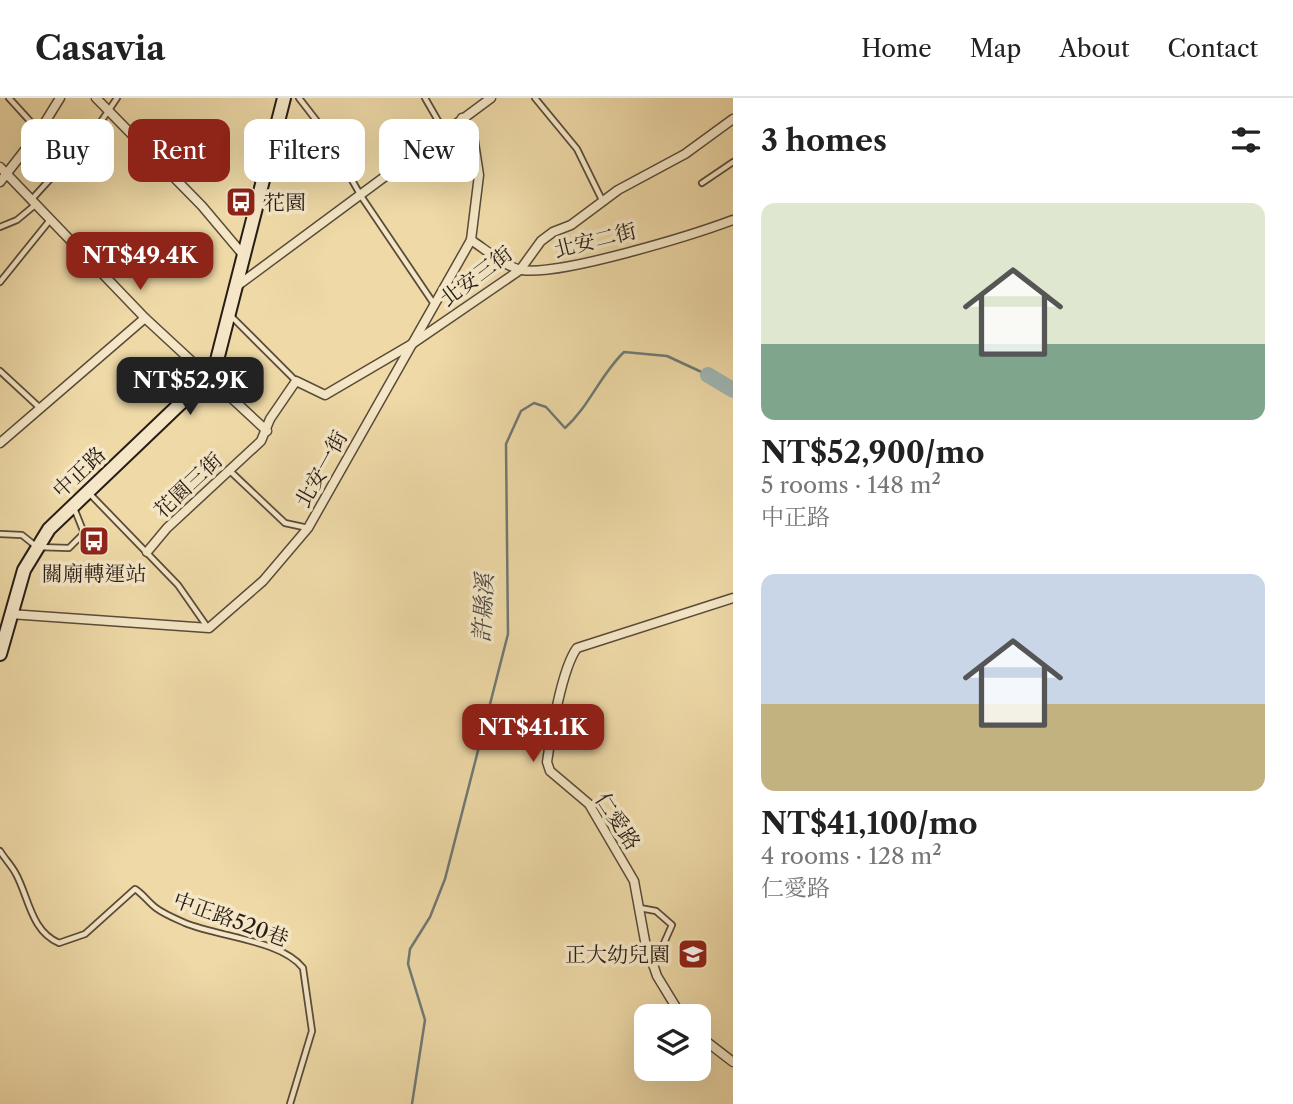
<!DOCTYPE html>
<meta charset="utf-8">
<style>
body{margin:0;font-family:"Libre Caslon Text","Noto Serif TC",serif;background:#f6f6f6;color:#222;height:100vh;display:flex;flex-direction:column;font-size:26px;white-space:nowrap}
*{box-sizing:border-box;margin:0}
p{font-size:23px;color:#767676}
.icon{flex:none;width:38px;height:38px;fill:none;stroke:currentColor;stroke-width:2;stroke-linecap:round;stroke-linejoin:round}
.map{position:relative;flex:1;overflow:hidden}
.details{display:flex;flex-direction:column;background:#fff;width:560px}
.details>*{flex:none}
.banner{position:absolute;left:21px;top:21px;width:606px;height:63px;display:flex;gap:14px}
.fabs{position:absolute;left:634px;top:906px;display:grid;gap:14px}
.fabs a{display:grid;place-items:center;width:77px;height:77px;border-radius:14px;background:#fff;box-shadow:0 7px 28px #0002;font-size:35px}
.price{position:absolute;translate:-50% -60px;padding:0 16px;border-radius:14px;background:#8f2418;color:#fff;font-size:23px;line-height:46px;filter:drop-shadow(0 2px 4px #0008)}
.price::after{content:'';position:absolute;left:50%;top:42px;width:21px;height:16px;margin-left:-10px;background:inherit;clip-path:polygon(0 0,100% 0,50% 100%)}
.price.selected{background:#222;color:#fff}
ul{padding:0;list-style:none}
li{display:grid;align-content:center;gap:14px;height:371px;padding:0 28px}
li span{display:grid;place-items:center;height:217px;border-radius:14px;color:#555}
li>.icon{margin-inline-start:auto}
span .icon{width:126px;height:126px;fill:#fffc;stroke-width:1}
li b{font-size:30px}
h2{display:flex;justify-content:space-between;align-items:center;height:84px;padding:0 28px;font-size:30px}
.chip{padding:0 24px;border-radius:14px;background:#fff;box-shadow:0 7px 28px #0002;font-size:24px;line-height:63px}
.chip.selected{background:#8f2418;color:#fff}
header{display:flex;align-items:center;gap:42px;box-sizing:border-box;height:98px;padding:0 35px;background:#fff;border-bottom:2px solid #e0e0e0}
header strong{font-size:33px}
nav{display:flex;gap:38px;margin-inline-start:auto;font-size:24px}
main{display:flex;flex:1;min-height:0}
.map>svg:first-child{display:block}
</style>
<header>
<strong>Casavia</strong>
<nav><a>Home</a><a>Map</a><a>About</a><a>Contact</a></nav>
</header>
<main>
<div class="map">
<svg width="733" height="1006" viewBox="0 0 733 1006">
<rect width="100%" height="100%" fill="#eed9a7"/>
<filter id="stains"><feTurbulence type="fractalNoise" baseFrequency=".00286" numOctaves="4"/><feColorMatrix values="0 0 0 0 .2 0 0 0 0 .09 0 0 0 0 .02 0 0 0 .5 -.17"/></filter>
<radialGradient id="worn" r=".72"><stop offset=".6" stop-color="#630" stop-opacity="0"/><stop offset="1" stop-color="#630" stop-opacity=".3"/></radialGradient>
<g fill="none" stroke-linecap="round" stroke-linejoin="round">
<path stroke="#6f7975" stroke-width="2.5" d="M412,1006L425,922L408,866L410,851L430,819L445,781L508,536L506,346L521,313L534,305L546,309L565,330C589,309 600,277 624,254L667,258L708,277"/>
<path stroke="#9fb7b4" stroke-width="16" d="M708,277L733,292"/>
<g stroke="#594b3a" stroke-width="8">
<g id="lane">
<path d="M9,0L39,33"/>
<path d="M299,0L323,31L361,98L434,206"/>
<path d="M425,0L444,33"/>
<path d="M535,0L577,51L603,104"/>
<path d="M702,85L733,64"/>
<path d="M32,101L96,31L117,0"/>
<path d="M0,129L17,122L35,107"/>
<path d="M0,184L50,122"/>
<path d="M230,217L295,282"/>
<path d="M0,273L40,310"/>
<path d="M230,373L285,425L308,430"/>
<path d="M89,395L178,487L208,530"/>
<path d="M0,436L22,437L37,449L69,450L84,435L74,410"/>
<path d="M0,753C5,761 12,768 16,776C29,800 31,833 59,845L85,836L135,791C143,796 148,804 156,810C164,816 176,821 185,825C219,839 281,842 303,870L312,933L290,1006"/>
<path d="M640,810L656,813L672,827L660,854"/>
</g>
</g>
<g stroke="#594b3a" stroke-width="11">
<g id="street">
<path d="M96,0L202,108L245,159"/>
<path d="M0,69L145,220L267,333"/>
<path d="M0,84L39,34L60,0"/>
<path d="M471,142C485,151 505,169 522,172C560,178 693,137 733,122"/>
<path d="M237,188L491,0"/>
<path d="M0,345L145,220"/>
<path d="M147,454L167,430L261,343L270,321L296,283L325,297L412,246L520,172L541,143L553,134L571,127L618,92L685,56L733,21"/>
<path d="M10,516L209,530L263,483L308,430L471,142L479,77L473,38L462,20"/>
<path d="M682,919L657,878L645,843L634,783L589,706L550,673L547,664C551,637 562,570 577,550L733,500"/>
<path d="M698,937L733,964"/>
</g>
</g>
<g stroke="#271c16" stroke-width="16">
<path id="secondary" d="M0,556L24,472L49,431L207,280L216,266L284,0"/>
</g>
<use href="#lane" stroke="#f4e6c6" stroke-width="4.5"/>
<use href="#street" stroke="#f4e6c6" stroke-width="8"/>
<use href="#secondary" stroke="#f4e6c6" stroke-width="12"/>
</g>
<defs>
<g id="bus-square" transform="scale(1.575)"><rect x="-9" y="-9" width="18" height="18" rx="4" fill="#8f2418" stroke="#f4e6c6"/><path d="M-5-6H5V4H4V6H2V4H-2V6H-4V4H-5ZM-3.5-4V0h7V-4ZM-3.5 1.2v1.5H-2V1.2ZM2 1.2v1.5H3.5V1.2Z" fill="#fff"/></g>
<g id="school-square" transform="scale(1.575)"><rect x="-9" y="-9" width="18" height="18" rx="4" fill="#8f2418" stroke="#f4e6c6"/><path d="M0-5L7-2L0 1L-7-2ZM-4 1L0 2.5L4 1V4Q0 6-4 4Z" fill="#fff"/></g>
</defs>
<g fill-rule="evenodd">
<use href="#bus-square" x="241" y="104"/>
<use href="#bus-square" x="94" y="443"/>
<use href="#school-square" x="693" y="856"/>
</g>
<g text-anchor="middle" dominant-baseline="central" stroke-width="7" stroke-linejoin="round" paint-order="stroke">
<g font-size="21" fill="#271c16" stroke="#f4e6c6" text-anchor="start">
<text x="264" y="104">花園</text>
<text x="94" y="475" text-anchor="middle">關廟轉運站</text>
<text x="670" y="856" text-anchor="end">正大幼兒園</text>
</g>
<g font-size="21" fill="#271c16" stroke="#f4e6c6">
<text transform="translate(595 142) rotate(-14)">北安二街</text>
<text transform="translate(476 178) rotate(-37)">北安三街</text>
<text transform="translate(321 371) rotate(-61)">北安一街</text>
<text transform="translate(79 374) rotate(-43)">中正路</text>
<text transform="translate(188 387) rotate(-43)">花園三街</text>
<text transform="translate(618 723) rotate(57)">仁愛路</text>
<text transform="translate(231 821) rotate(20)">中正路520巷</text>
</g>
<g font-size="23" font-style="italic" fill="#4b4a45" stroke="#f4e6c6">
<text transform="translate(483 510) rotate(-87)">許縣溪</text>
</g>
</g>
<rect width="100%" height="100%" filter="url(#stains)"/>
<rect width="100%" height="100%" fill="url(#worn)"/>
</svg>
<div class="fabs">
<a><svg class="icon" aria-label="layers" viewBox="0 0 24 24"><path d="M12 4l9 5-9 5-9-5zM3 14l9 5 9-5"/></svg></a>
</div>
<b class="price" style="left:140px;top:194px">NT$49.4K</b>
<b class="price selected" style="left:190px;top:319px">NT$52.9K</b>
<b class="price" style="left:533px;top:666px">NT$41.1K</b>
<div class="banner">
<a class="chip">Buy</a>
<a class="chip selected">Rent</a>
<a class="chip">Filters</a>
<a class="chip">New</a>
</div>
</div>
<section class="details">
<h2>3 homes<svg class="icon" aria-label="filters" viewBox="0 0 24 24"><path d="M4 7h16M4 17h16"/><circle cx="9" cy="7" r="2"/><circle cx="15" cy="17" r="2"/></svg></h2>
<ul>
<li><span style="background:linear-gradient(#dfe7d0 65%,#7fa58c 0)"><svg class="icon" aria-label="home" viewBox="0 0 24 24"><path d="M3 11l9-7 9 7M6 9v11h12V9"/></svg></span><div><b>NT$52,900/mo</b><p>5 rooms · 148 m²</p><p>中正路</p></div></li>
<li><span style="background:linear-gradient(#c9d6e8 60%,#c2b280 0)"><svg class="icon" aria-label="home" viewBox="0 0 24 24"><path d="M3 11l9-7 9 7M6 9v11h12V9"/></svg></span><div><b>NT$41,100/mo</b><p>4 rooms · 128 m²</p><p>仁愛路</p></div></li>
</ul>
</section>
</main>
